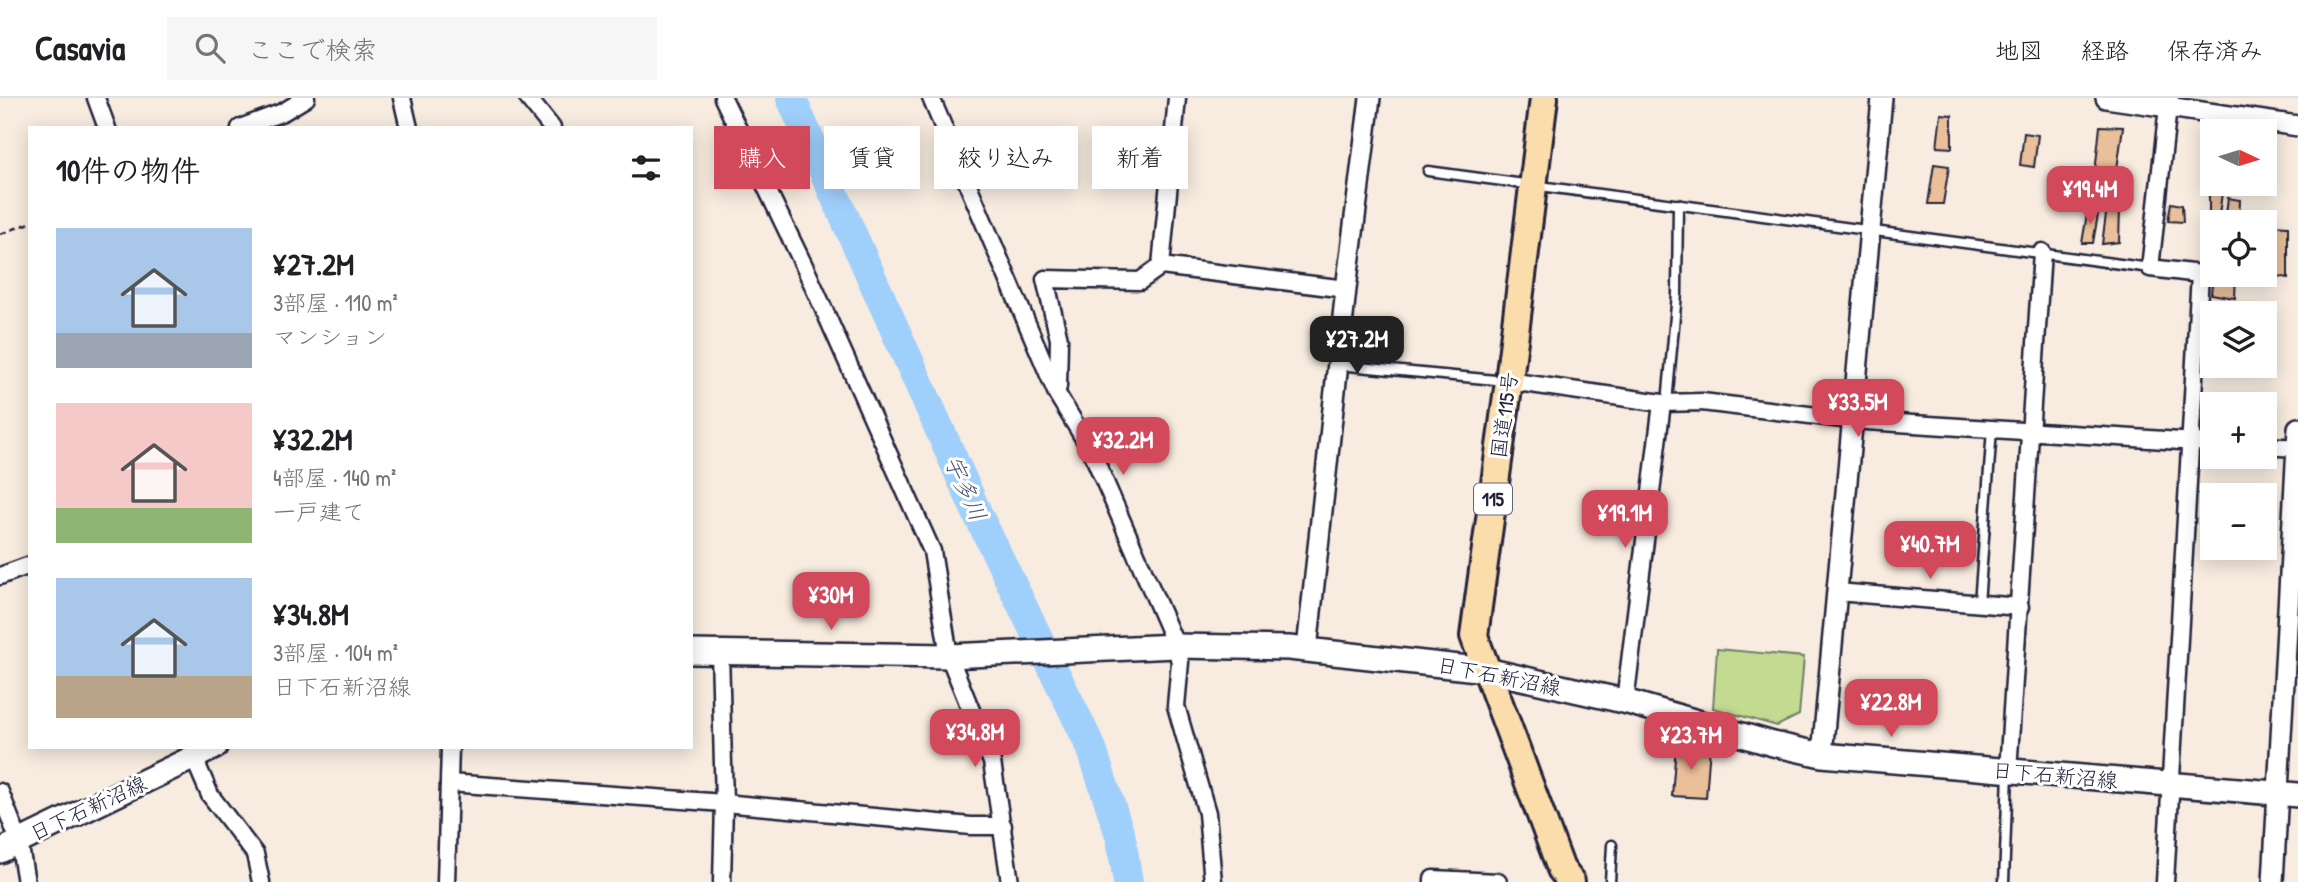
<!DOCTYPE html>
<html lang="ja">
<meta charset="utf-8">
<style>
body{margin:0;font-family:"Patrick Hand","Klee One",sans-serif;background:#f6f6f6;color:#202124;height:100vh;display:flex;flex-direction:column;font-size:26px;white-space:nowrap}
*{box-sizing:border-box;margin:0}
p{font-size:23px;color:#757577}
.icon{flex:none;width:38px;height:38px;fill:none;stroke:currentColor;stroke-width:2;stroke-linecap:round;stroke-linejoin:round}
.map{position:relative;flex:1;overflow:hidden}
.drawer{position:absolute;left:28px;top:28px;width:665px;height:623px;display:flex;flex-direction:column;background:#fff;border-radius:0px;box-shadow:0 4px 18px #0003}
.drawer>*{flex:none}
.guide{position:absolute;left:714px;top:28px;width:665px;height:63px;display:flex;gap:14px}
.needle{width:46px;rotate:94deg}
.controls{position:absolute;left:2200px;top:21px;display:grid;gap:14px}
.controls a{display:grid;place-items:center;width:77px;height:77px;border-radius:0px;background:#fff;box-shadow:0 4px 18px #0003;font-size:35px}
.price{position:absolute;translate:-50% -60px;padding:0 16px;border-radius:14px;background:#d1495b;color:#fff;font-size:23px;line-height:46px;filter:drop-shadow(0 2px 4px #0008)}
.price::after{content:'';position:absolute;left:50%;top:42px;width:21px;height:16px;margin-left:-10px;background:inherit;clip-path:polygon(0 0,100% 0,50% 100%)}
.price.active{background:#222;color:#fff}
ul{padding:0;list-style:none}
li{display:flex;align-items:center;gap:21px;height:175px;padding:0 28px}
li span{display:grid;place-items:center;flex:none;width:196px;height:140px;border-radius:0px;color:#555}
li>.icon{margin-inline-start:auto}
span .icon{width:84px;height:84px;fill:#fffc;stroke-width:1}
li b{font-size:30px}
h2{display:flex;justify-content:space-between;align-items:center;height:84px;padding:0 28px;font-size:30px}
.tag{padding:0 24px;border-radius:0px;background:#fff;box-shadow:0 4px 18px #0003;font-size:24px;line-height:63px}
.tag.active{background:#d1495b;color:#fff}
header{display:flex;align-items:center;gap:42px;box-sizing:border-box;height:98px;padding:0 35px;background:#fff;border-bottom:2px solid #e0e0e0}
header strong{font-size:33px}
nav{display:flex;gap:38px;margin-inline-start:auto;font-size:24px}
.search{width:490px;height:63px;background:#f6f6f6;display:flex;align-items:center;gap:18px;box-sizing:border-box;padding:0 24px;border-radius:0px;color:#757577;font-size:26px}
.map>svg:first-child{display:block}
</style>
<header>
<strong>Casavia</strong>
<div class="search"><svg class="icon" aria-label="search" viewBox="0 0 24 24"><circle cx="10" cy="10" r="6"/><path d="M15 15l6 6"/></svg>ここで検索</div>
<nav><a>地図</a><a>経路</a><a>保存済み</a></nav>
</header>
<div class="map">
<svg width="2298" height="784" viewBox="0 0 2298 784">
<rect width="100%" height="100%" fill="#f8ece0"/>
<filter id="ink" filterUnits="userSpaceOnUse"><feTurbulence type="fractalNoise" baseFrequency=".0143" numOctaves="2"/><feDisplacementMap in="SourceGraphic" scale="14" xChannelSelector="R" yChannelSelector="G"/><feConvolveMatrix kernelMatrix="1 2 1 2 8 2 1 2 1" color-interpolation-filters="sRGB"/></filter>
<g filter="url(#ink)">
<path fill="#c2db91" stroke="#727e66" stroke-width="2" d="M1717,551L1804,559L1799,617L1777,628L1713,610Z"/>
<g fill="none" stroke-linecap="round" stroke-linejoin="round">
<path stroke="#9fcffb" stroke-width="30" d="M791,0L978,417L1091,649L1121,740L1128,784"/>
</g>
<g fill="#e9c099" stroke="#22223b" stroke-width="2">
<path d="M1941,16L1952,17V50L1937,49Z"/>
<path d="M2100,28L2123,29L2116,78L2095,75Z"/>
<path d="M2024,35L2038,37L2034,69L2020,67Z"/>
<path d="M1934,66L1949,68L1943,106H1928Z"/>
<path d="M2209,95H2222L2218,124L2209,126Z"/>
<path d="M2228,100L2240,102L2239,124H2225Z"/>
<path d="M2171,105L2182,107L2183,124L2168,123Z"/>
<path d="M2107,109L2120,111L2119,144L2102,146Z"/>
<path d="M2088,110L2099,111L2093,145H2082Z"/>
<path d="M2270,127L2288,128V180L2266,176Z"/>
<path d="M2213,177H2236L2235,200L2211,196Z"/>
<path d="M1676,647L1710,649L1706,700L1672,698Z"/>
</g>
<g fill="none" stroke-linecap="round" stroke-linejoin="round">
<g stroke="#22223b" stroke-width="13">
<g id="service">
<path d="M1428,73L2150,170"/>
<path d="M1338,267L1506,283"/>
<path d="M1667,305L1677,196L1678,106"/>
<path d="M1979,506L1992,331"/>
<path d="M1610,784L1612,747"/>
<path d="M2004,784L2008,675"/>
</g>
</g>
<g stroke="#22223b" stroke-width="21">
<g id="minor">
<path d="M96,0L107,30"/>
<path d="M402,0L409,30"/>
<path d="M528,0L552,30"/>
<path d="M723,0L808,176L932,453L949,558L992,664L1010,784"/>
<path d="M931,0L1057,296L1091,352L1176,548L1180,564L1176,608L1207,715L1213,784"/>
<path d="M240,30L283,14L306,0"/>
<path d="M1161,168L1177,0"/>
<path d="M1509,283L1662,305L1702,304L1851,322L2212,345"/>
<path d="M1058,289L1059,241L1045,181L1140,183L1161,168L1346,191"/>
<path d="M2264,348L2298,350"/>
<path d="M0,478L30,467"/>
<path d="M1837,494L2020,509"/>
<path d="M720,553L724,705L722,784"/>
<path d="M1625,604L1662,305"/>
<path d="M194,660L210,697L255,756L261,784"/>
<path d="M2008,673L2042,154"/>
<path d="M449,685L724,705L971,728H1003"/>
<path d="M0,694L19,743L26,784"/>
<path d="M446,784L450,649"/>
<path d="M1433,784V781L1498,784"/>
<path d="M2165,784L2200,176L2150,170L2169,0"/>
</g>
</g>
<g stroke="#22223b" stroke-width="24">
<g id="tertiary">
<path d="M2106,0L2298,28"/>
<path d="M1307,551L1346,191L1370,0"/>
<path d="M1822,657L1882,0"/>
<path d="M2273,784L2298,330"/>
</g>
</g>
<g stroke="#22223b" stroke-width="28">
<g id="secondary">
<path d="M691,554L949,558L1176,548L1289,550L1486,572L1628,604L1773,646L1822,657L2298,697"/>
<path d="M0,753L215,649"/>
</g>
</g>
<g stroke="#22223b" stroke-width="32">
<path id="trunk" d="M1544,0L1509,283L1474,538L1561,771L1571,784"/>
</g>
<path stroke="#22223b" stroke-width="2.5" stroke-dasharray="7 5" stroke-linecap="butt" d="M0,136L30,125"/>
<use href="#service" stroke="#fff" stroke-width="8"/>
<use href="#minor" stroke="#fff" stroke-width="16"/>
<use href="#tertiary" stroke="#fff" stroke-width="19"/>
<use href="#secondary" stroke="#fff" stroke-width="23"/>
<use href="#trunk" stroke="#fbddab" stroke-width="26"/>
</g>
</g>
<g text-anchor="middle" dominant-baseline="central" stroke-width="6" stroke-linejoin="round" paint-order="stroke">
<rect fill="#fff" stroke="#646476" stroke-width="2" x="1474" y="385.5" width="38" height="31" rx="5"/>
<g font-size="19" font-weight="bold" fill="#22223b">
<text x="1493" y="401">115</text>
</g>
<g font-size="21" fill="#22223b" stroke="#fff">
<text transform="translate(1504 317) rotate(-82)">国道115号</text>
<text transform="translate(1499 578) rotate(11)">日下石新沼線</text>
<text transform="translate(2055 677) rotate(5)">日下石新沼線</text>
<text transform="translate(88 710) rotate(-25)">日下石新沼線</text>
</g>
<g font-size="23" font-style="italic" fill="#485675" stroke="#fff">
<text transform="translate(966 390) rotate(66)">宇多川</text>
</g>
</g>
</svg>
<div class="controls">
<a><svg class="needle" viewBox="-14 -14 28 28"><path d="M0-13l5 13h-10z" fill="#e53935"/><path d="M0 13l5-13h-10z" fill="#757577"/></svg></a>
<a><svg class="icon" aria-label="locate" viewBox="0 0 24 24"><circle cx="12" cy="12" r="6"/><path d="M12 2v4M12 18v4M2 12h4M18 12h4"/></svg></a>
<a><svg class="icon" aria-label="layers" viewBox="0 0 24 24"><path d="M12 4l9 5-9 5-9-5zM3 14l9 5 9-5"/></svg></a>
<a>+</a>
<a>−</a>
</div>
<b class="price" style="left:2090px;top:128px">¥19.4M</b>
<b class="price active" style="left:1357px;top:278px">¥27.2M</b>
<b class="price" style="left:1858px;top:341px">¥33.5M</b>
<b class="price" style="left:1123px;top:379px">¥32.2M</b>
<b class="price" style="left:1625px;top:452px">¥19.1M</b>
<b class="price" style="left:1930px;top:483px">¥40.7M</b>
<b class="price" style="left:831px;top:534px">¥30M</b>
<b class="price" style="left:1891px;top:641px">¥22.8M</b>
<b class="price" style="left:975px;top:671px">¥34.8M</b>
<b class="price" style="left:1691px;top:674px">¥23.7M</b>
<div class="guide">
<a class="tag active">購入</a>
<a class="tag">賃貸</a>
<a class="tag">絞り込み</a>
<a class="tag">新着</a>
</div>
<section class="drawer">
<h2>10件の物件<svg class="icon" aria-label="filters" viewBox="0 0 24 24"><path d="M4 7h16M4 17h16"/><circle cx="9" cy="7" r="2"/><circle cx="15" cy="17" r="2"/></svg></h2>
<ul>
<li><span style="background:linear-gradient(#a9c7e8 75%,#9aa5b1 0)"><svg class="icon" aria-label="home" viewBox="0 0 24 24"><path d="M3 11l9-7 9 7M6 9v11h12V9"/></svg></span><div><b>¥27.2M</b><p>3部屋 · 110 m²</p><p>マンション</p></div></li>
<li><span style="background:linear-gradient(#f6c9c9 75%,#8fb573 0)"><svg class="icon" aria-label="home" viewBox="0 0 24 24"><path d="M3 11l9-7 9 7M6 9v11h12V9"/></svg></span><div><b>¥32.2M</b><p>4部屋 · 140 m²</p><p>一戸建て</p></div></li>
<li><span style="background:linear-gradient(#a9c7e8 70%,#b9a48a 0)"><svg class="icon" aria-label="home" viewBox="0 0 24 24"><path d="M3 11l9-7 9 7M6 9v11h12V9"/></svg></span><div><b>¥34.8M</b><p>3部屋 · 104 m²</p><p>日下石新沼線</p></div></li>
</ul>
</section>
</div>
